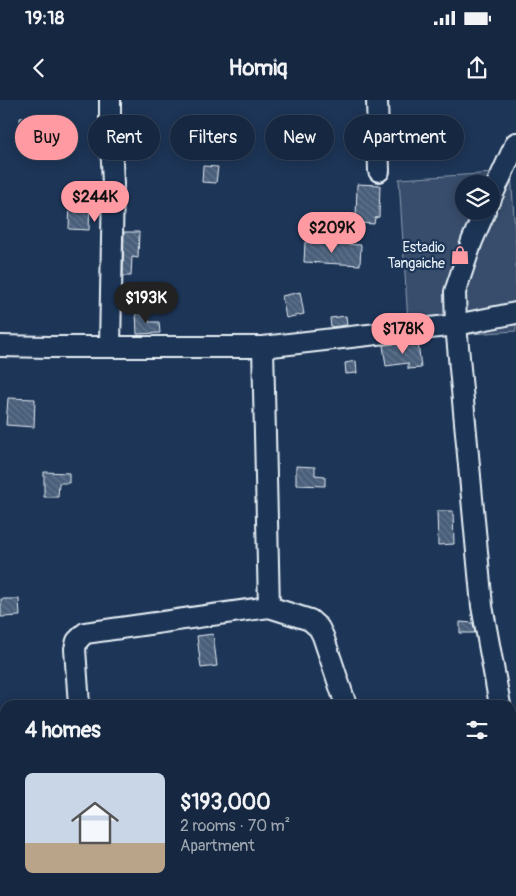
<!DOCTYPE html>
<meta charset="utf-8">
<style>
body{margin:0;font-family:Pangolin,sans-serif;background:#1f3048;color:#f1f3f6;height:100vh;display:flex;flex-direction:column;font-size:19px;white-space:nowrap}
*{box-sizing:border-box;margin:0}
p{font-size:16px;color:#9ea6b1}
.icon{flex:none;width:28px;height:28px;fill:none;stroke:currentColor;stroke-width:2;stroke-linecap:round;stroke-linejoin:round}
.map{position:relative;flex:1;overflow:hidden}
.drawer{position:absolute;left:0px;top:600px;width:516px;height:196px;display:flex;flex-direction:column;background:#162841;border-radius:15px 15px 0 0;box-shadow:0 2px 12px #0003,0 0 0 1px #35445a}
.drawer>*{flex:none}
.hud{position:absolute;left:15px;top:15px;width:486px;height:45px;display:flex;gap:10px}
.buttons{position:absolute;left:455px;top:75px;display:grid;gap:10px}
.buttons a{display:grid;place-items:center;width:45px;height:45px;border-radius:50%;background:#162841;box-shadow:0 2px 12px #0003,0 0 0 1px #35445a;font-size:25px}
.price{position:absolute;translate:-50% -42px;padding:0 11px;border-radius:18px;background:#ff9aa2;color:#111;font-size:16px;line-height:32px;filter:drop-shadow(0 1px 2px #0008)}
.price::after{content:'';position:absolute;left:50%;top:30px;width:15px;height:11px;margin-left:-8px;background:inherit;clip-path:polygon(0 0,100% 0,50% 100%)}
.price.current{background:#222;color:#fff}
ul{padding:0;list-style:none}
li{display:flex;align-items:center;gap:15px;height:125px;padding:0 25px}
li+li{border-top:1px solid #35445a}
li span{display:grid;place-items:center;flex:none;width:140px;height:100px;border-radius:8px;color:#555}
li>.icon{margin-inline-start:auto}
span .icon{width:60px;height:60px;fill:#fffc;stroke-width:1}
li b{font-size:21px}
h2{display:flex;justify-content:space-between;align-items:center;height:60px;padding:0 25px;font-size:21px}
.pill{padding:0 18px;border-radius:22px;background:#162841;box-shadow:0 2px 12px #0003,0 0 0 1px #35445a;font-size:18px;line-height:45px}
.pill.current{background:#ff9aa2;color:#111}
.status{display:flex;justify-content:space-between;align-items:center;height:35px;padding:0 25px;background:#162841;direction:ltr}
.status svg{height:14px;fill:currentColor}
header{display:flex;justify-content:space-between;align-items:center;height:65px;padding:0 25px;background:#162841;font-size:22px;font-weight:700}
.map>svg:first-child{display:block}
</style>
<div class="status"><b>19:18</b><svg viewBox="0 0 49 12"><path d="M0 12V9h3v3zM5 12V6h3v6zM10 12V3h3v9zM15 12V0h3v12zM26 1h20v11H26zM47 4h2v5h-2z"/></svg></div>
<header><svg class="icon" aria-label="back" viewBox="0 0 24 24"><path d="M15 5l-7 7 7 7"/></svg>Homiq<svg class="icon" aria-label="share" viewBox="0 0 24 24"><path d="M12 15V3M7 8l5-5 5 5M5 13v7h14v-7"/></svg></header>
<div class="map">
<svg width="516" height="796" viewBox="0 0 516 796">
<defs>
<pattern id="building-back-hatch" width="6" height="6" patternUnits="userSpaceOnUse" patternTransform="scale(1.25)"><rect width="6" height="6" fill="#495e7a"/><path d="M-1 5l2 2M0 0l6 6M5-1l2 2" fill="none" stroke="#63768e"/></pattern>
</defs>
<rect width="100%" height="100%" fill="#1d3557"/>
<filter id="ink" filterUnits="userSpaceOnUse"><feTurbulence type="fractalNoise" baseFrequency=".02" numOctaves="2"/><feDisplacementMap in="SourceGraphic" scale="10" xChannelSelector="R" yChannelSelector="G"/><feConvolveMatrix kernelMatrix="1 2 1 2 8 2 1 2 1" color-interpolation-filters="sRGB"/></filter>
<g filter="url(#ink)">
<path fill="#374d6c" stroke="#909fb2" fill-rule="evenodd" d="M511,72L516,147V231L409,238L399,79ZM464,84H491V111H464Z"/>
<g fill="url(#building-back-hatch)" stroke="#e8f1f8">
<path d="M51,15V21L53,22V35L26,34L21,31L20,18Z"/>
<rect x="126" y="33" width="24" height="23"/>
<path d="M203,66L218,67L216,83L202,82Z"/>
<path d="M357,84L380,85L379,117L375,118L374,124L361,123V119H356Z"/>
<path d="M70,98H90L89,130L69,129Z"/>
<path d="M124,132H139L138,158L132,157L131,176H123Z"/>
<path d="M305,142L361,145L360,165L304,162Z"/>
<path d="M300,192L304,214L286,218L282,196Z"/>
<path d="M149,211V222H159L160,233L137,234L136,212Z"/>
<path d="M346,216L347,225L331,227L330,218Z"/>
<path d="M418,242L421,268L408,269V263L386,266L383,245Z"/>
<path d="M356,261L357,273L346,274L345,263Z"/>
<path d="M8,298L35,299L34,327L6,325Z"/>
<path d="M296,366L315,367V375L325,376V386L296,385Z"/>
<path d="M44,372L69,373V383H59L58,397H44Z"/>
<path d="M437,411H453L454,444L438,445Z"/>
<path d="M1,499H19L20,516L1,517Z"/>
<path d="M460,522L473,523L475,533H460Z"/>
<path d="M213,534L217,566L201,568L197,536Z"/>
</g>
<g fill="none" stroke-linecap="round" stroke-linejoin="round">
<g stroke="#e8f1f8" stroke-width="24">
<g id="minor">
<path d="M377,0L379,71"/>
<path d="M491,98L516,43"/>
<path d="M485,111L472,141L455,192L456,225L482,506L500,605"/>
<path d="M0,246L49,247H263L456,225L516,213"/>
<path d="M110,247L113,84L110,19V0"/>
<path d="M263,247L269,507"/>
<path d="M79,605L75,549L77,541L85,533L269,507L310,520L319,528L323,536L346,605"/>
<path d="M511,644H516"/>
<path d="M511,719L516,728"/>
<path d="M452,793L509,795"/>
<path d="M86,796L88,791"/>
</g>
</g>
<use href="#minor" stroke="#1d3557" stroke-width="20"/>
</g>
</g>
<defs>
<g id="shop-bare" transform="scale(1.5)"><path d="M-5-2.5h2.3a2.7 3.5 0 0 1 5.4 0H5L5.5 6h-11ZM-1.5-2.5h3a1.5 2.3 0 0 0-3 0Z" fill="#ff9aa2" stroke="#1d3557" stroke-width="2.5" paint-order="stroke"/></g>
</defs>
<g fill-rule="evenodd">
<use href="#shop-bare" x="460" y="155"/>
</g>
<g text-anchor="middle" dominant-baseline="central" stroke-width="4.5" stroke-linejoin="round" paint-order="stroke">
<g font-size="14" fill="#e8f1f8" stroke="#1d3557" text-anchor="end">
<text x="445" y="147">Estadio<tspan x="445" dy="16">Tangaiche</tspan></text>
</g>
</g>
</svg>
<div class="buttons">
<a><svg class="icon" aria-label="layers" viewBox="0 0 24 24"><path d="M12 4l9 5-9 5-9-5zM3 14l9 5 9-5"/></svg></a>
</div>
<b class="price" style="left:95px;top:123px">$244K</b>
<b class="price" style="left:332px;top:154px">$209K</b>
<b class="price current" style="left:146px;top:224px">$193K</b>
<b class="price" style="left:403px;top:255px">$178K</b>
<div class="hud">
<a class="pill current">Buy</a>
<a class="pill">Rent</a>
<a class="pill">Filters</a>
<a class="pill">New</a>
<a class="pill">Apartment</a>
</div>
<section class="drawer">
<h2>4 homes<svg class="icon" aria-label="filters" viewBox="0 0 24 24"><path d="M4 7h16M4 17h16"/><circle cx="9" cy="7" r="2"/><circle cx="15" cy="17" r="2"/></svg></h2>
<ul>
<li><span style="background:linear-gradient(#c9d6e8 70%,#b9a48a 0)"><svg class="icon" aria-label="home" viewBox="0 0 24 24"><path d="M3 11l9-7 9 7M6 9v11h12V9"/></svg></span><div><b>$193,000</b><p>2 rooms · 70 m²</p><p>Apartment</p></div></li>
</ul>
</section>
</div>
